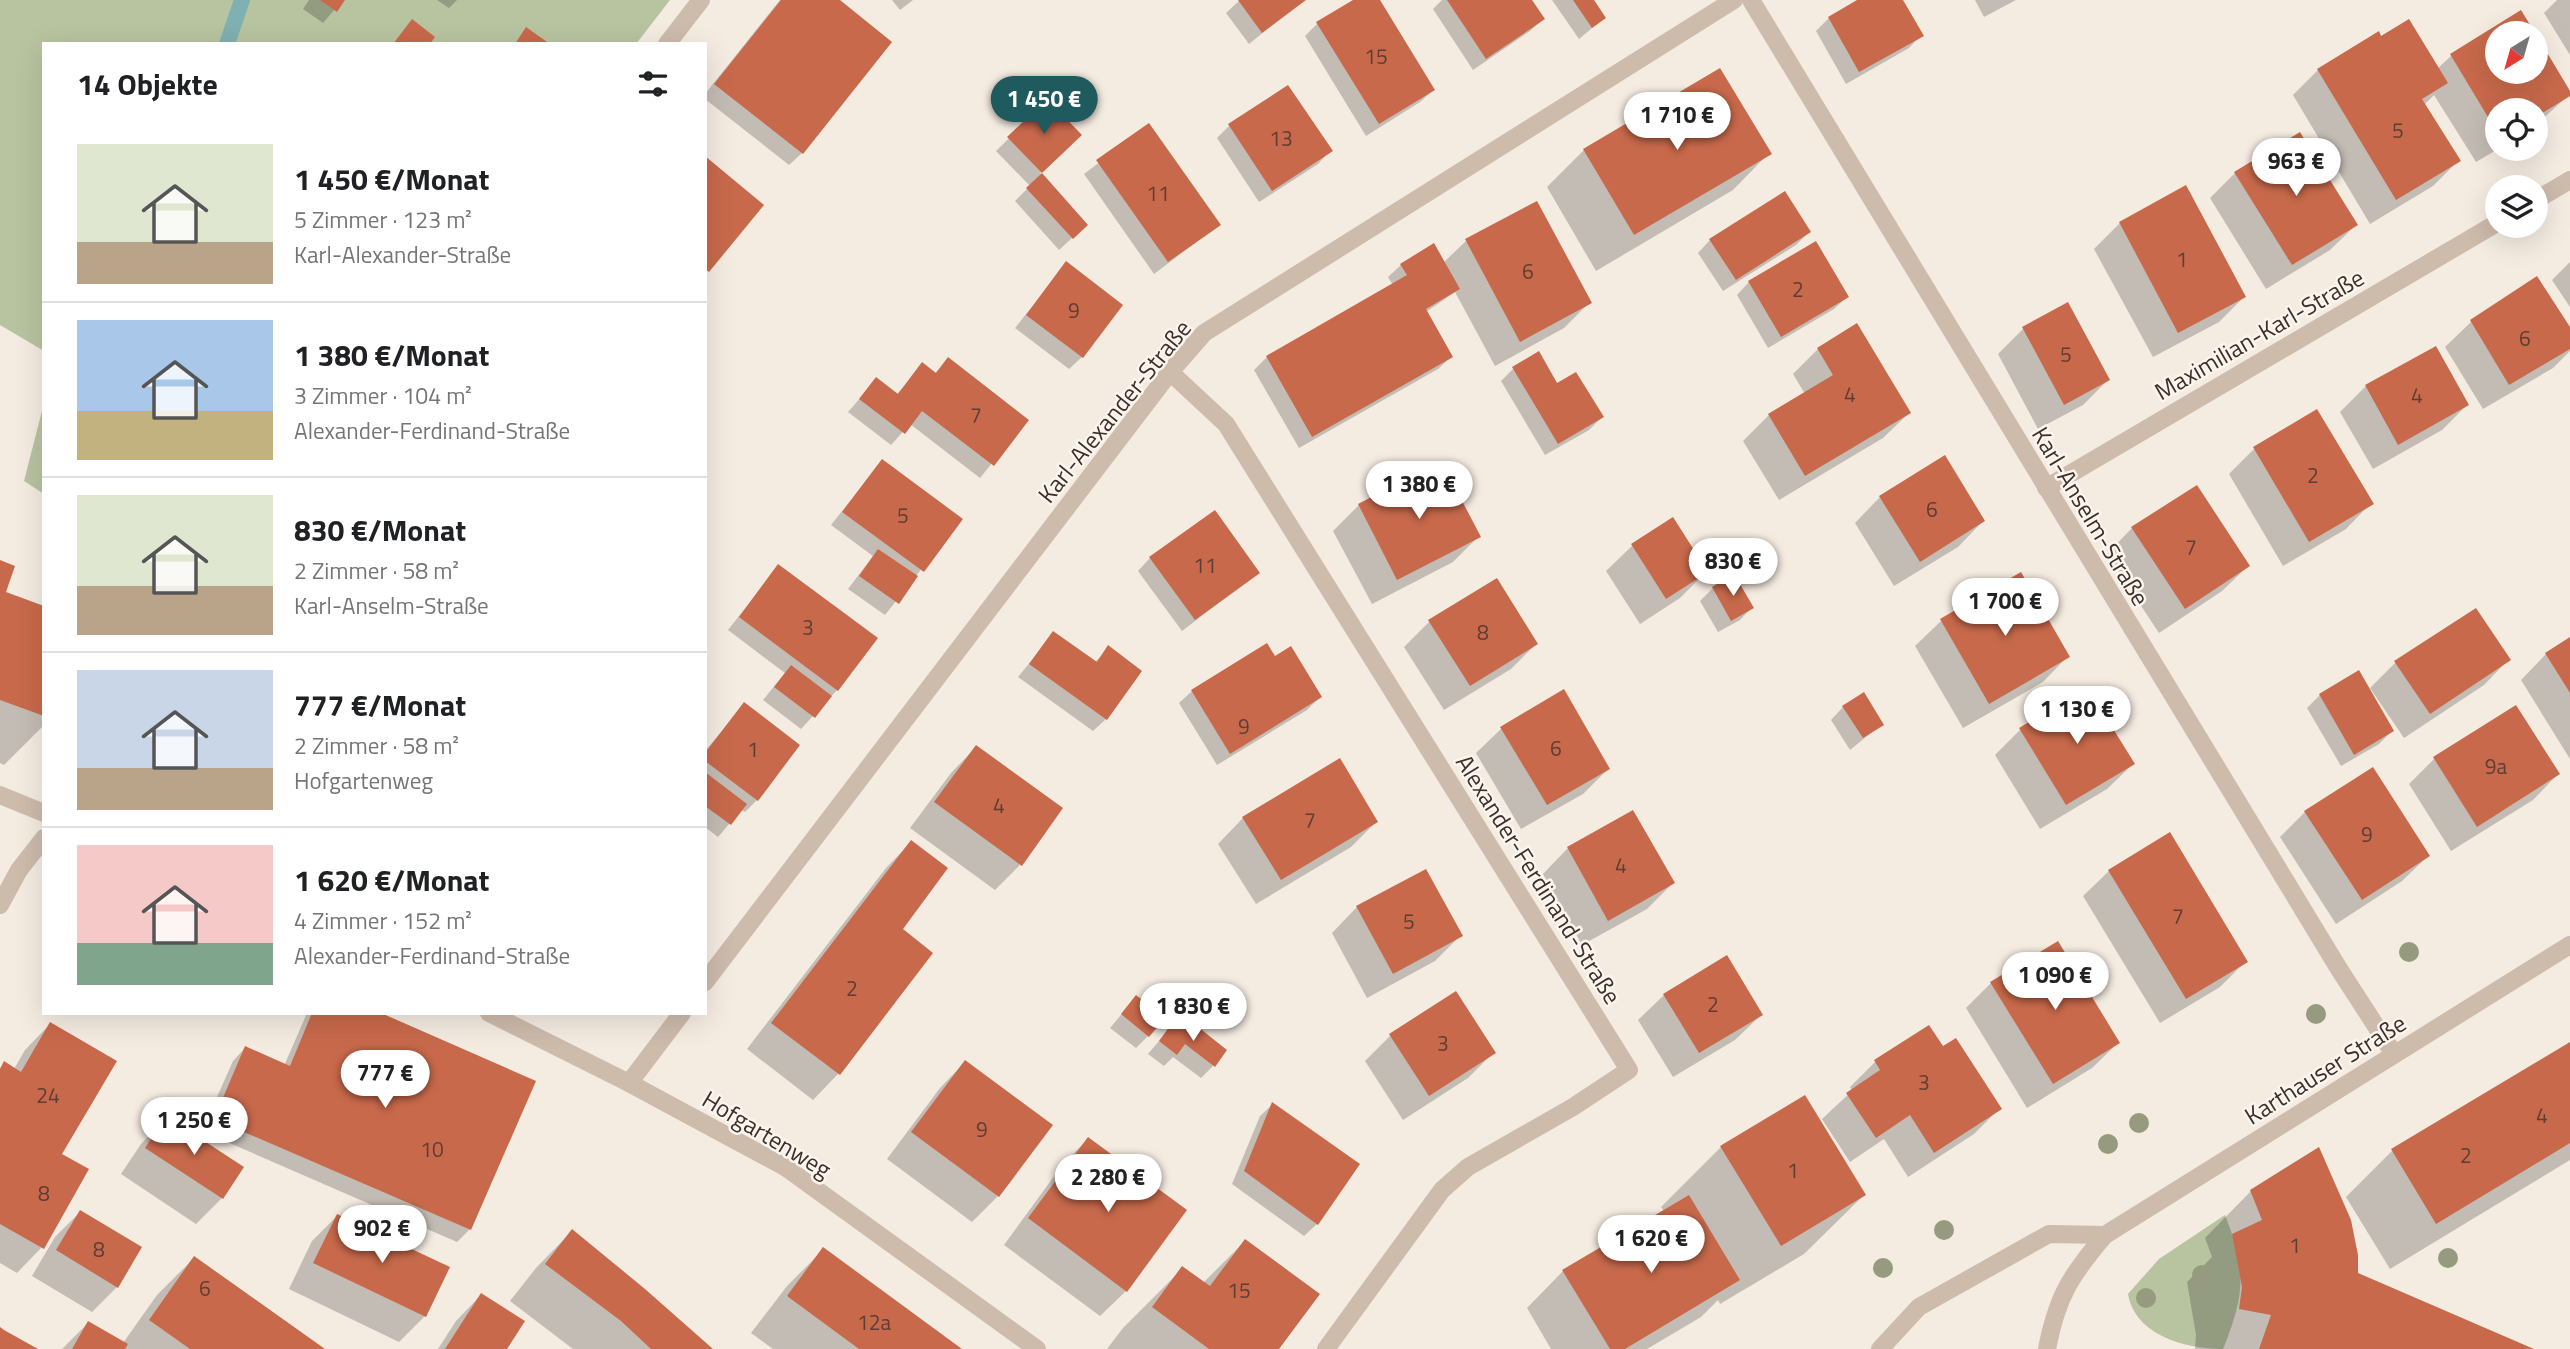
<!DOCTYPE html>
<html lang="de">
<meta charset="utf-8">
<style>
body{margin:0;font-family:"Titillium Web",sans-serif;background:#f6f6f6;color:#202124;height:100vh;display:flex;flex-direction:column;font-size:26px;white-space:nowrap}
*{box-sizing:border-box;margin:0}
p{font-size:23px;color:#757577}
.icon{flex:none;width:38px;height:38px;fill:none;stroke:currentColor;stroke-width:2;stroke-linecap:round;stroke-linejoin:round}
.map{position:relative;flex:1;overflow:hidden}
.drawer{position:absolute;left:42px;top:42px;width:665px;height:973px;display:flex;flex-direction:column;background:#fff;border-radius:0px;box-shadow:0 7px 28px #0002}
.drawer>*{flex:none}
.needle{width:46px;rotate:217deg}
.controls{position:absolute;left:2485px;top:21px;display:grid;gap:14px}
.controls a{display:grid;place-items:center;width:63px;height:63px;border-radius:50%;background:#fff;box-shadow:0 7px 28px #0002;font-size:35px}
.price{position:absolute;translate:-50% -60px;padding:0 16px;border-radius:24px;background:#fff;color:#222;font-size:23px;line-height:46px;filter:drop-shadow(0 2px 4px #0008)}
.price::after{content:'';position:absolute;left:50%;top:42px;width:21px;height:16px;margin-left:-10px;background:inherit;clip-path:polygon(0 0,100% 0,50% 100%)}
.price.on{background:#1f5a5e;color:#fff}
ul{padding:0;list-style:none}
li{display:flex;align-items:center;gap:21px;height:175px;padding:0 35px}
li+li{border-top:2px solid #e0e0e0}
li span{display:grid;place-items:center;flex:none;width:196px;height:140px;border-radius:0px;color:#555}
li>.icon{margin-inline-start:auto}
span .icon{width:84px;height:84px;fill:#fffc;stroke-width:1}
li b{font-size:30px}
h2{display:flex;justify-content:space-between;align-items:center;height:84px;padding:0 35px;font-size:30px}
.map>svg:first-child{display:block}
</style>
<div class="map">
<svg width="2570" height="1349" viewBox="0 0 2570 1349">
<rect width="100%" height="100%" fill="#f4ebe1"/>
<g fill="#b8c4a0">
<path d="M0,0H670L636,44H44V351L0,325Z"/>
<path d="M44,403V494L24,481Z"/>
<path d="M2225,1215C2247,1271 2245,1294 2223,1349C2187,1349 2135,1336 2128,1294L2159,1259Z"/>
</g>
<g fill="#0003">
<path d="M309,0H343L323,23L303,9Z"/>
<path d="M437,0H457L449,8Z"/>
<path d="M780,0H837L802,153L789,165L705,99V94Z"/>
<path d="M892,0H913L900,10Z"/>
<path d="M1240,0H1303L1249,44L1226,13Z"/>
<path d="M1356,0H1378L1433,90L1420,102L1366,136L1305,36L1317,24Z"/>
<path d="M1442,0H1530L1543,19L1530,31L1473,70L1433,9Z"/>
<path d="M1552,0H1592L1604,18L1579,39Z"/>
<path d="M1860,0H1901L1921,35L1909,48L1846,84L1816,31L1829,18Z"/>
<path d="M1975,0H2016L1984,17Z"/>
<path d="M2557,0H2570V55L2544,13Z"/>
<path d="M2521,13L2533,33H2497V72H2536V38L2570,94L2536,125V110H2497L2498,149L2476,162L2434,95L2424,105L2458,161L2433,186L2370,224L2293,95L2318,70L2381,39L2437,69L2451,56Z"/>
<path d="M1047,101L1079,135L1040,173L1086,225L1059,250L1015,201L1030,186L996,151Z"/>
<path d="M1149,125L1219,225L1154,274L1084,174Z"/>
<path d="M1230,125L1330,151L1318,164L1259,202L1217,138Z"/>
<path d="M1584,150L1769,153L1733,190L1596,271L1547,187Z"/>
<path d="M2235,173L2356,225L2330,250L2266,289L2210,198Z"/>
<path d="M2185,188L2244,297L2219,322L2153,357L2094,249L2120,223Z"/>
<path d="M1809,232L1796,245L1723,291L1698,253L1710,240Z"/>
<path d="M1466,241L1590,302L1564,328L1495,366L1455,292L1426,312L1451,357L1438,369L1299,448L1254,370L1267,357L1393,285L1388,277L1401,265L1443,263Z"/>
<path d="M2570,262V307L2552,280Z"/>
<path d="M1066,264L1082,357L1069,369L1015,328Z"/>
<path d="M2536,278L2570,330V351L2553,368L2483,409L2445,347L2471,322Z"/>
<path d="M1749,282L1847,297L1834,309L1768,348L1737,295Z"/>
<path d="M2023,329L2108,380L2083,405L2038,429L1998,354Z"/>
<path d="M2435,348L2467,405L2442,430L2373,469L2340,412L2366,386Z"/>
<path d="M1818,349L1909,413L1883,438L1779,500L1743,441L1769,415L1805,394L1793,374Z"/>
<path d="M948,360L1027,420L980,478L910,424L891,445L848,412L876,380L896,395L923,365L934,374Z"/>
<path d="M1513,369L1556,386L1602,417L1589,430L1545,455L1501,381Z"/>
<path d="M2254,449L2371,503L2346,529L2283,566L2229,474Z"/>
<path d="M882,461L961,519L885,615L848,589L873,556L831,525Z"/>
<path d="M1880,497L1983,521L1958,547L1894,586L1855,523Z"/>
<path d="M1359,505L1479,536L1453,562L1372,604L1333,531Z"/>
<path d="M1672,520L1706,572L1680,598L1640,624L1606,571L1632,546Z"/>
<path d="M2132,528L2248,566L2222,591L2159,633L2107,554Z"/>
<path d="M1150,558L1258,573L1182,631L1138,571Z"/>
<path d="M0,562L4,593L44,608V725L4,765L0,763Z"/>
<path d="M778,566L875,638L837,690L801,729L763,700L785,673L728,630Z"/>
<path d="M2020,574L2068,656L2043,682L1963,728L1915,646L1941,621Z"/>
<path d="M1734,577L1752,607L1740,620L1718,632L1700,601L1713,588Z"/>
<path d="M1430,621L1536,644L1511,669L1444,710L1404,647Z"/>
<path d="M1054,633L1094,663L1109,648L1106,719L1093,731L1018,677Z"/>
<path d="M2570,640V759L2521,680L2546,654Z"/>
<path d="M1275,658L1320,697L1307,710L1217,765L1179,703L1192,691Z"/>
<path d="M2509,659L2484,685L2404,738L2370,688L2395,663Z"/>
<path d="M2320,695L2392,731L2379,744L2341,766L2307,708Z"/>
<path d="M744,705L757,800L745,812L741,810L718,837L705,827V751Z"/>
<path d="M1843,707L1882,724L1850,750L1831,720Z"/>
<path d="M2515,707L2558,774L2533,800L2451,851L2409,784L2434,759Z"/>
<path d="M1502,728L1608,769L1583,794L1521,829L1476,753Z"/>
<path d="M2020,730L2133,764L2107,789L2040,829L1995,755Z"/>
<path d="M976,747L1020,865L995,890L910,828L951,773Z"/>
<path d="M2305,812L2428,856L2402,881L2336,924L2280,837Z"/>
<path d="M1243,818L1376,822L1351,847L1256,904L1218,844Z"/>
<path d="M911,842L900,929L931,953L838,1074L813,1100L747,1049L886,868Z"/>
<path d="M1568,848L1673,883L1647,909L1582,945L1543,874Z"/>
<path d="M2109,871L2245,962L2220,987L2160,1023L2083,896Z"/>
<path d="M1357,907L1460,936L1435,961L1367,998L1332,933Z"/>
<path d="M1727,958L1761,1015L1735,1040L1673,1077L1638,1020L1664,995Z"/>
<path d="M1991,983L2118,1043L2092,1068L2027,1108L1966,1008Z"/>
<path d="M1136,997L1148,1036L1136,1048L1110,1028Z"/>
<path d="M307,1013H377L533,1082L470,1229L457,1242L202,1131L233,1061L245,1048L284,1066Z"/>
<path d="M1176,1021L1193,1035L1213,1066L1201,1078L1173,1057L1164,1066L1148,1054Z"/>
<path d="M50,1024L60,1155L42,1247L17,1273L0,1263V1068L5,1063L14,1069L25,1050Z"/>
<path d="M1390,1036L1494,1052L1468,1078L1403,1120L1365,1061Z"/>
<path d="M2570,1044V1160L2390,1269L2346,1197L2392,1151Z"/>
<path d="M1943,1049L2000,1108L1974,1134L1908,1177L1884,1139L1850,1162L1822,1119L1852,1091L1850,1087L1875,1062Z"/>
<path d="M965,1062L1050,1125L998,1196L972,1222L887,1159L940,1088Z"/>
<path d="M1273,1104L1317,1224L1304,1236L1232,1184L1260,1116Z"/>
<path d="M167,1118L242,1168L222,1198L196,1224L121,1174L141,1144Z"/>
<path d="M1088,1139L1126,1291L1100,1316L1004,1245L1063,1164Z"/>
<path d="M1721,1147L1864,1195L1804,1254L1720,1304L1718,1300L1701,1317L1647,1349H1551L1527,1308L1563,1271L1664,1211L1661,1207Z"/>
<path d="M2251,1191L2356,1274L2531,1349H2195L2196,1335L2187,1282L2212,1257L2205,1238Z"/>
<path d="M80,1212L117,1287L92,1312L32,1276L55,1237Z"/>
<path d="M337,1216L425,1316L399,1342L289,1289L312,1241Z"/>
<path d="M572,1231L709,1349H573L510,1301L536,1268Z"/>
<path d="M1245,1241L1277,1349H1107L1123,1328L1182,1269L1203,1283Z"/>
<path d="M823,1250L959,1349H773L751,1333L787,1286Z"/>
<path d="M194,1258L322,1349H62L88,1323L123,1343L157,1295Z"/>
<path d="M481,1295L505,1349H438L456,1321Z"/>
</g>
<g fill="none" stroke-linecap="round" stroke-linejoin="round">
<path stroke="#7fb0b2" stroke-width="16" d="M227,44L242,0"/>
</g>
<g fill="#c8694b">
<path d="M320,0H345L337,12Z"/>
<path d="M781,0H840L892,42L803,154L714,84Z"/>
<path d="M1238,0H1306L1262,33Z"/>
<path d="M1353,0H1380L1435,90L1379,124L1316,22Z"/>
<path d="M1447,0H1532L1545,19L1486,59Z"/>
<path d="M1573,0H1594L1606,18L1592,28Z"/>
<path d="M1857,0H1903L1924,36L1859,72L1828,17Z"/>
<path d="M2521,10L2535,33H2497V72H2536V34L2570,91V96L2536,117V110H2497V132L2450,54Z"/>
<path d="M412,19L435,37L430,44H393Z"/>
<path d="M2409,19L2448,83L2422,99L2461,161L2396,200L2317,69L2379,31L2381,36Z"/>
<path d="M526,27L550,44H515Z"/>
<path d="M1720,68L1772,154L1634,235L1583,149Z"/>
<path d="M1288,85L1333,151L1272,191L1228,124Z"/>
<path d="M1047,99L1082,135L1042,173L1007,137Z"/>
<path d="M1149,123L1221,225L1168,262L1096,160Z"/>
<path d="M2300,132L2358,225L2292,265L2234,172Z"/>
<path d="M705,156L764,205L709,272L705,269Z"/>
<path d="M1042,173L1088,225L1073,239L1026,188Z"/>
<path d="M2186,185L2246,297L2178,333L2119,222Z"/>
<path d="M1785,191L1811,232L1736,280L1709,239Z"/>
<path d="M1537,201L1592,303L1520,342L1465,239Z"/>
<path d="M1816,241L1849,297L1781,337L1748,281Z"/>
<path d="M1434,243L1460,289L1426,309L1453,357L1312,437L1266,356L1407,275L1400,264Z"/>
<path d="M1066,261L1123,305L1083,358L1026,315Z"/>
<path d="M2537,276L2570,327V349L2509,385L2470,320Z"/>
<path d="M2068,302L2110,380L2064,405L2022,327Z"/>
<path d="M1857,323L1911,413L1805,476L1768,414L1833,375L1817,348Z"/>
<path d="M2436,346L2469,405L2398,445L2365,385Z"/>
<path d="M1539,351L1557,383L1576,372L1604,417L1558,444L1512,367Z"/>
<path d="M948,357L1029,420L994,466L922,411L905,434L859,399L876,377L898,394L922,362L936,373Z"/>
<path d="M2317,409L2374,504L2309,542L2253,447Z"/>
<path d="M1945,455L1985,521L1920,562L1879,496Z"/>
<path d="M882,459L963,519L924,572L842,512Z"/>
<path d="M1441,461L1481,537L1397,580L1358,504Z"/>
<path d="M2197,485L2250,566L2185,609L2131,527Z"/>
<path d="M1215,510L1260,573L1195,620L1149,557Z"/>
<path d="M1673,517L1708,572L1666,599L1631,544Z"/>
<path d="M878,549L918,576L899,604L859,576Z"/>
<path d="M0,560L15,566L6,592L44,606V716L0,700Z"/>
<path d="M778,564L878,638L838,691L739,617Z"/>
<path d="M2021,572L2070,657L1989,704L1940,619Z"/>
<path d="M1734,574L1754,608L1731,621L1712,587Z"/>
<path d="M1497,578L1538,644L1470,686L1428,620Z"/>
<path d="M2476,608L2511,660L2430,714L2394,661Z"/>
<path d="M1053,631L1097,662L1108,645L1142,671L1107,720L1029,664Z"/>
<path d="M2570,637V693L2545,653Z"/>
<path d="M1267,643L1275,656L1291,646L1322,697L1230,754L1191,690Z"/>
<path d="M791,665L832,696L815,718L774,687Z"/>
<path d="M2359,670L2394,731L2354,755L2319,694Z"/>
<path d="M2087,687L2135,764L2066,805L2019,728Z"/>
<path d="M1564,689L1610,769L1547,805L1500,727Z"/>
<path d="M1864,692L1884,725L1863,738L1842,706Z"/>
<path d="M744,702L800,745L758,801L705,761V753Z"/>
<path d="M2516,705L2560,774L2477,827L2433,757Z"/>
<path d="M976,745L1063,808L1022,866L934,802Z"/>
<path d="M1340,758L1378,822L1281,880L1242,817Z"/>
<path d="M2373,767L2430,856L2362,900L2304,811Z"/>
<path d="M705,772L747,804L731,825L705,806Z"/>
<path d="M1633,810L1675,883L1608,921L1567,847Z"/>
<path d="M2170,832L2248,962L2186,999L2108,870Z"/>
<path d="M911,840L948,868L903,929L933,953L840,1075L771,1023Z"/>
<path d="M1426,869L1463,936L1393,974L1356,906Z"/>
<path d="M2058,941L2120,1043L2053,1084L1990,982Z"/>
<path d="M1727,955L1763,1015L1699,1053L1663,994Z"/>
<path d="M1456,991L1496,1053L1429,1096L1389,1034Z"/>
<path d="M1136,995L1165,1018L1149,1037L1121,1014Z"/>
<path d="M312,1013H381L536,1081L471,1230L214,1119L245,1046L290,1066Z"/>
<path d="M1175,1019L1194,1033L1198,1027L1227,1050L1215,1067L1185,1044L1177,1055L1159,1041Z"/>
<path d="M50,1022L117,1061L62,1154L89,1169L44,1249L0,1224V1069L4,1061L21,1072Z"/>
<path d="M1929,1025L1943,1046L1956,1038L2002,1109L1934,1153L1910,1115L1876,1138L1846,1093L1880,1070L1874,1060Z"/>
<path d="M2570,1042V1143L2436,1224L2391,1149Z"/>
<path d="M965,1060L1053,1125L999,1197L911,1132Z"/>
<path d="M1805,1095L1866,1195L1781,1246L1720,1146Z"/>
<path d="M1272,1102L1360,1164L1318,1225L1244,1171Z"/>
<path d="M166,1116L244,1167L223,1199L145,1148Z"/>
<path d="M1088,1137L1187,1210L1127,1292L1028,1218Z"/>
<path d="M2319,1147L2351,1220L2358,1255V1273L2534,1349H2259L2271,1315L2239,1309L2242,1287L2232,1234L2262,1220L2250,1190Z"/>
<path d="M1689,1195L1740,1280L1625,1349H1610L1562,1270Z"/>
<path d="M80,1210L142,1247L118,1288L56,1250Z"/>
<path d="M337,1214L450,1267L426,1317L313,1263Z"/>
<path d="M572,1229L645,1289L713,1349H651L621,1321L545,1264Z"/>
<path d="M1245,1239L1320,1294L1279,1349H1209L1152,1307L1182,1266L1210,1286Z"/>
<path d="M823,1247L962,1349H859L787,1296Z"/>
<path d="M194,1256L325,1349H190L149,1320Z"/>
<path d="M481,1293L525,1321L507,1349H445Z"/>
<path d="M88,1321L128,1344L125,1349H72Z"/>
<path d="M0,1327L4,1330L38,1349H0Z"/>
</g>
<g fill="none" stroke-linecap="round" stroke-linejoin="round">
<path stroke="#cdbbac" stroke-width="18" d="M1880,1349L1919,1307L2049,1234L2105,1235"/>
<g stroke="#cdbbac" stroke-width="18">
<path d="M1751,0L2339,969L2394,1054"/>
<path d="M667,44L701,0"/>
<path d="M2536,200L2570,180"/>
<path d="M1170,372L1226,424L1629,1070L1573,1107L1468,1167L1442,1190L1326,1349"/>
<path d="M2046,488L2497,223"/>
<path d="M0,795L44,813"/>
<path d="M0,905L19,870L44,838"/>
<path d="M705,982L1170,372L1204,333L1734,0"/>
<path d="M489,1013L629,1083L785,1167L1037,1349"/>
<path d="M629,1083L682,1013"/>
</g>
<path stroke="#cdbbac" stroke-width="18" d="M2047,1349C2057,1296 2071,1275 2105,1235L2570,945"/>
</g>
<g fill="#969b7f">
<circle cx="2409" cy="952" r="10"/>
<circle cx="2316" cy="1014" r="10"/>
<circle cx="2139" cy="1123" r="10"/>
<circle cx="2108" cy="1144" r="10"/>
<circle cx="1944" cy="1230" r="10"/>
<circle cx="2448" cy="1258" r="10"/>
<circle cx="1883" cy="1268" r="10"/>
<circle cx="2202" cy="1275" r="10"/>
<circle cx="2146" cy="1298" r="10"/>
<circle cx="2208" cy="1329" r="10"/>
</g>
<g text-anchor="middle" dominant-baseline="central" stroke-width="5" stroke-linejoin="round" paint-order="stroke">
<g font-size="21" fill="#5e3e33">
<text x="1376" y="56">15</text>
<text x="2398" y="130">5</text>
<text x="1281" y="138">13</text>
<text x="1158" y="193">11</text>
<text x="2182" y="259">1</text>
<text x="1528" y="271">6</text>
<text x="1798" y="289">2</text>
<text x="1074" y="310">9</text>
<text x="2525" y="338">6</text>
<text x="2066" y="354">5</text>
<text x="1850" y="394">4</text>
<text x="2417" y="395">4</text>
<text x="976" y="415">7</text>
<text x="2313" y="475">2</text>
<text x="1932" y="509">6</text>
<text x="903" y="515">5</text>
<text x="2191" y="547">7</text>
<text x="1205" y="565">11</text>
<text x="808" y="627">3</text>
<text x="1483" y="632">8</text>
<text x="1244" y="726">9</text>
<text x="1556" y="748">6</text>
<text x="753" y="749">1</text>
<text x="2496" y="766">9a</text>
<text x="999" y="805">4</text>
<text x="1310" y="820">7</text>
<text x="2367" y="834">9</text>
<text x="1621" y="865">4</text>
<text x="2178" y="916">7</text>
<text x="1409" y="921">5</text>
<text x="852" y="988">2</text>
<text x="1713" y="1004">2</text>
<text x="1443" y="1043">3</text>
<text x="1924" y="1082">3</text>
<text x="48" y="1095">24</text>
<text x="2542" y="1115">4</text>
<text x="982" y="1129">9</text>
<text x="432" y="1149">10</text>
<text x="2466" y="1155">2</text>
<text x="1793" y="1170">1</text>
<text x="44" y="1193">8</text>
<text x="2295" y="1245">1</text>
<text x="99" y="1249">8</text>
<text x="205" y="1288">6</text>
<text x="1239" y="1290">15</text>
<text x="874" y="1322">12a</text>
</g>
<g font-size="24" fill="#3b302b" stroke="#fbf5ee">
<text transform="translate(2259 334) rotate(-30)">Maximilian-Karl-Straße</text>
<text transform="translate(1114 411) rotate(-51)">Karl-Alexander-Straße</text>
<text transform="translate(2091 516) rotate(59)">Karl-Anselm-Straße</text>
<text transform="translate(1539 879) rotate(58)">Alexander-Ferdinand-Straße</text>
<text transform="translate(2325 1069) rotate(-32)">Karthauser Straße</text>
<text transform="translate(767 1134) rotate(31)">Hofgartenweg</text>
</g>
</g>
</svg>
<div class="controls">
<a><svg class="needle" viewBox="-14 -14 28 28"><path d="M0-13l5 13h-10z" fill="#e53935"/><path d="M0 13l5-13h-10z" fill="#757577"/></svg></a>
<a><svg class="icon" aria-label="locate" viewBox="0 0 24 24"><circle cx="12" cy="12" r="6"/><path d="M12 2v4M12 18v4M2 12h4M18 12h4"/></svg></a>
<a><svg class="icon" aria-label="layers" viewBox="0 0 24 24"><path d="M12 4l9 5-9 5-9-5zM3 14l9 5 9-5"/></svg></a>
</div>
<b class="price on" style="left:1044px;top:136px">1 450 €</b>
<b class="price" style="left:1677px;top:152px">1 710 €</b>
<b class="price" style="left:2296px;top:198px">963 €</b>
<b class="price" style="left:1419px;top:521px">1 380 €</b>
<b class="price" style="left:1733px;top:598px">830 €</b>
<b class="price" style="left:2005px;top:638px">1 700 €</b>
<b class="price" style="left:2077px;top:746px">1 130 €</b>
<b class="price" style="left:2055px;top:1012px">1 090 €</b>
<b class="price" style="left:1193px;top:1043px">1 830 €</b>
<b class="price" style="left:385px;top:1110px">777 €</b>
<b class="price" style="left:194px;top:1157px">1 250 €</b>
<b class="price" style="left:1108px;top:1214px">2 280 €</b>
<b class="price" style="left:382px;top:1265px">902 €</b>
<b class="price" style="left:1651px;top:1275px">1 620 €</b>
<section class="drawer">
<h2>14 Objekte<svg class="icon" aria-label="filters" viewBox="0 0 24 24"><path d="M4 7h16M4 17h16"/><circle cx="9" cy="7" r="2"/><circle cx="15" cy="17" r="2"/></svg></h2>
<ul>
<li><span style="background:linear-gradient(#dfe7d0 70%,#b9a48a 0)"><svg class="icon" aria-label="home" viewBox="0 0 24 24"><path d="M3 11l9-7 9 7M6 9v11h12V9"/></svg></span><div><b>1 450 €/Monat</b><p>5 Zimmer · 123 m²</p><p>Karl-Alexander-Straße</p></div></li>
<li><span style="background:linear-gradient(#a9c7e8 65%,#c2b280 0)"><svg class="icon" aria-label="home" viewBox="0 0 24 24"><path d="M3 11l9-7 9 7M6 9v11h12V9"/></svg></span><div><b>1 380 €/Monat</b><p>3 Zimmer · 104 m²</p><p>Alexander-Ferdinand-Straße</p></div></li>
<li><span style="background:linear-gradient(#dfe7d0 65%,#b9a48a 0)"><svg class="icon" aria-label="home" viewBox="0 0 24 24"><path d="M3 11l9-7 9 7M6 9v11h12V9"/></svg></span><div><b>830 €/Monat</b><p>2 Zimmer · 58 m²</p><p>Karl-Anselm-Straße</p></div></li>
<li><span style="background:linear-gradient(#c9d6e8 70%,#b9a48a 0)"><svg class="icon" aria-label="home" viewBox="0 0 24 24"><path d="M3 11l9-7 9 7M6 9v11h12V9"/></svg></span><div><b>777 €/Monat</b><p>2 Zimmer · 58 m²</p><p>Hofgartenweg</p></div></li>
<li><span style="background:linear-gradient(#f6c9c9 70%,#7fa58c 0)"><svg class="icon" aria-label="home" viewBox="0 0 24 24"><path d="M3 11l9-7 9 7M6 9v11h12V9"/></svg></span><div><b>1 620 €/Monat</b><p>4 Zimmer · 152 m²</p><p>Alexander-Ferdinand-Straße</p></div></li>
</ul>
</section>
</div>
